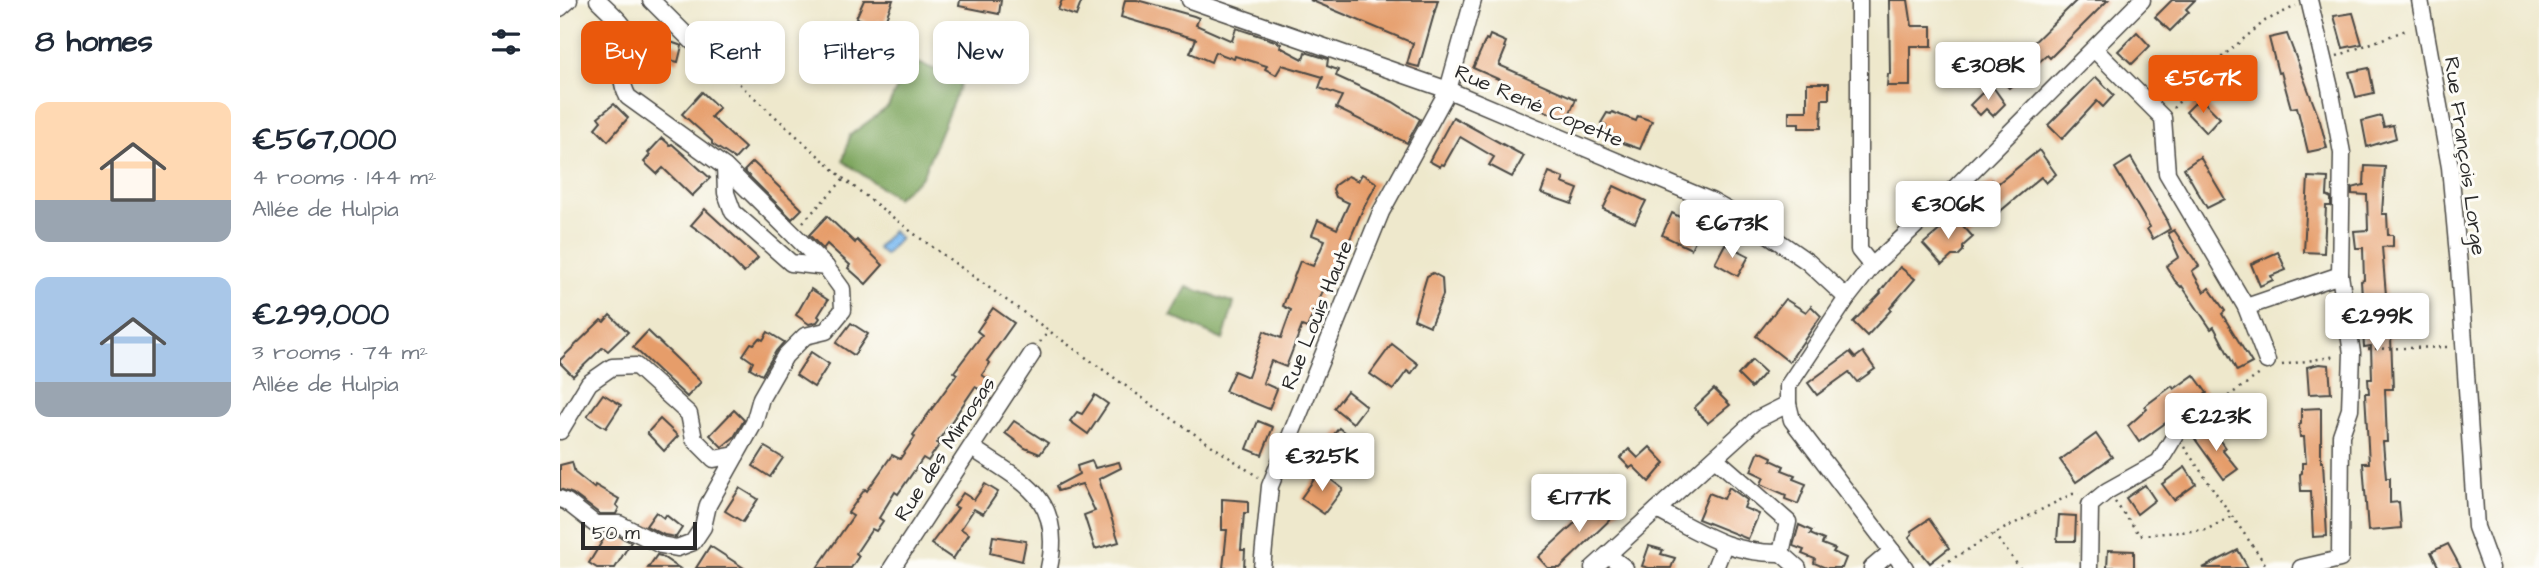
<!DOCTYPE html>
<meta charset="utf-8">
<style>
body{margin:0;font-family:"Architects Daughter",sans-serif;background:#f6f6f7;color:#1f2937;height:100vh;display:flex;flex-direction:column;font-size:26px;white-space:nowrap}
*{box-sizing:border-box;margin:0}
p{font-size:23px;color:#747a83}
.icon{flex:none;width:38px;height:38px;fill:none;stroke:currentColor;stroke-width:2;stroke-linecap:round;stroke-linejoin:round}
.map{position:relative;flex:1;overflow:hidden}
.details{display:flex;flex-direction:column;background:#fff;width:560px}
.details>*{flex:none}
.hud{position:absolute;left:21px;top:21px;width:665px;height:63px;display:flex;gap:14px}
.scale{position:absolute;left:21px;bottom:18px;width:116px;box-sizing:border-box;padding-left:7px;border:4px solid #2b2b2b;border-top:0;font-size:19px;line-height:24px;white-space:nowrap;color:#2b2b2b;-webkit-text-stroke:5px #fdfcf7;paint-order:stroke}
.price{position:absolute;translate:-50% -60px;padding:0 16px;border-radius:7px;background:#fff;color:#222;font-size:23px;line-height:46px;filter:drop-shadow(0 2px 4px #0008)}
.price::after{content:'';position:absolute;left:50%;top:42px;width:21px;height:16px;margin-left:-10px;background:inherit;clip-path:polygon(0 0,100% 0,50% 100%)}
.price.current{background:#ea580c;color:#fff}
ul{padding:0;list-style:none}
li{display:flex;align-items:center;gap:21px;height:175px;padding:0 35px}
li span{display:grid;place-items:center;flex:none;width:196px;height:140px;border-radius:14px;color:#555}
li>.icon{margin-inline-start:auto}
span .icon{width:84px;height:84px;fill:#fffc;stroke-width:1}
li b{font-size:30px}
h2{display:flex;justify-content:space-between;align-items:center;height:84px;padding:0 35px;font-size:30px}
.tag{padding:0 24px;border-radius:14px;background:#fff;box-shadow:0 4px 10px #0003;font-size:24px;line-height:63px}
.tag.current{background:#ea580c;color:#fff}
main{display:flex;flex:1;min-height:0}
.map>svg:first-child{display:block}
</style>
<main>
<section class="details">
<h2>8 homes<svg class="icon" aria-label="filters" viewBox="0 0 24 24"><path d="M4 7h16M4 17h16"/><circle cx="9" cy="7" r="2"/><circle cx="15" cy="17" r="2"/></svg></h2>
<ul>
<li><span style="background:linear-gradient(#ffd9b3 70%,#9aa5b1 0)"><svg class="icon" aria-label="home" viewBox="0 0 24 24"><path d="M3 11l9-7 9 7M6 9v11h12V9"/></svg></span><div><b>€567,000</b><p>4 rooms · 144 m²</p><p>Allée de Hulpia</p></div></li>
<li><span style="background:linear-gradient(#a9c7e8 75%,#9aa5b1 0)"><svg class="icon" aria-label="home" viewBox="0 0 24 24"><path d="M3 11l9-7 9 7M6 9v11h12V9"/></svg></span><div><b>€299,000</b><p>3 rooms · 74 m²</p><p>Allée de Hulpia</p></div></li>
</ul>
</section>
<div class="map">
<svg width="1979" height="568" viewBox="0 0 1979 568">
<rect width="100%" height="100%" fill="#fdfcf7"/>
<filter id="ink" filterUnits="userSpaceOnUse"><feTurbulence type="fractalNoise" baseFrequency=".0143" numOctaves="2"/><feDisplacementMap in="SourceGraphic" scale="14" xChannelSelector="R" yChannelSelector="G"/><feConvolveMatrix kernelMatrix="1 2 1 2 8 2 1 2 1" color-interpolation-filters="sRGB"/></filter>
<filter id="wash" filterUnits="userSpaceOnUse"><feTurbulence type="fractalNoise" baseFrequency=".00686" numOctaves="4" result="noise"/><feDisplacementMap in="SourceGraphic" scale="28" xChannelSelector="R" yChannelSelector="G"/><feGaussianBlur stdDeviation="1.57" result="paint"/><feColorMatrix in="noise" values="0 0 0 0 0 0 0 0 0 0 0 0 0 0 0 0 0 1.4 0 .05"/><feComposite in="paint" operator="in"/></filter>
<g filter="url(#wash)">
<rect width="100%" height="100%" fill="#eee8cc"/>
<g fill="#7ea65e" stroke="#546844" stroke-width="2">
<path d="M358,63L402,80L362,177L336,198L283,161L290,135L328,107L342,77Z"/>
<path d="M627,287L674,303L663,340L611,316Z"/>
</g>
<path fill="#7fbcf2" stroke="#55748e" stroke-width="2" d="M332,231L340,238L325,255L317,248Z"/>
<g id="blocks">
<g fill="#e69d6b">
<path d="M304,0H333L324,23L318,21L315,25L296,18Z"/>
<path d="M400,0H441L439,14L399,6Z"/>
<path d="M502,0H522L516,16L498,10Z"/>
<path d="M565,0H577L634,16L639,18L636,25L672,41L676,28L715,41L721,44L720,47L743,59L745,52L768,59L767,66L778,70L776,76L833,102L860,119L847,143L776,108L782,96L759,88L763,77L722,65L716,75L705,69L707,66L675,56L674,59L655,52L651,62L630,53L636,39L561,17Z"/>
<path d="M750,0H878L859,67L847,64L853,43Z"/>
<path d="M1329,0H1348L1352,26H1372V46H1350V86H1327L1328,74H1330Z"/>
<path d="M1517,0H1548L1490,58L1487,55L1449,88L1438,77L1442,73L1422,52L1424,50L1447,63L1459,51L1462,54Z"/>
<path d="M1612,0H1635L1626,9L1629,12L1610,31L1595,17Z"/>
<path d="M1793,13L1802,44L1783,48L1774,16Z"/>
<path d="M1577,32L1590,46L1572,64L1558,51Z"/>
<path d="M1727,34L1760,121L1767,148L1748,152L1737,107L1731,108L1721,72L1718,73L1709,38Z"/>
<path d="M930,35L946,42L944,47L946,48L939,65L1016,99L1007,120L941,93L945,82L913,68L926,39L928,40Z"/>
<path d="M102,39L122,46L118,62L97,57Z"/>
<path d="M1809,68L1814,93L1796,97L1789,72Z"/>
<path d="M1536,77L1554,95L1543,107L1537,101L1502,139L1488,125Z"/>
<path d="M1247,83H1269V99H1262L1261,128H1239V123H1229V111H1247Z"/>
<path d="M1431,84L1445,104L1433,116L1426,109L1420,115L1410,105Z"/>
<path d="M142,92L159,108L151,117L185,148L175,159L152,144V141L122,114Z"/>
<path d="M1640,98L1660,118L1646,133L1626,112Z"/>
<path d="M54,104L68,118L48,141L35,128L41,121L38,117Z"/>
<path d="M1052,112L1076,121L1078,116L1092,121L1080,149L1049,138V135L1043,133L1046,125L1041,123L1047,113L1051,114Z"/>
<path d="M1821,116L1824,127L1833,125L1836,138L1807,147L1802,121Z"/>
<path d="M893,117L964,156L952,177L929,165L934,157L900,137L884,165L881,164L880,167L869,161Z"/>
<path d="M102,138L110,145L112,144L150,178L132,196L103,168L97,174L84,162L90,155L88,153Z"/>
<path d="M1479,150L1496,174L1486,183L1481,177L1431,219L1413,194L1432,180L1436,185Z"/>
<path d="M1640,157L1665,199L1647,208L1624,168Z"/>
<path d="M1571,158L1607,219L1606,220L1610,229L1593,239L1587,229L1590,227L1555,168Z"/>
<path d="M193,162L242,209L232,219L184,171Z"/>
<path d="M1805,166L1825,167L1822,214H1827L1828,235H1833V246L1822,247L1827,307H1836L1838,336L1831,337L1833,389H1825L1827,442H1823L1826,478H1830V503L1839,502L1841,528L1808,531L1803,463H1809L1805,393H1809L1808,379H1812L1811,346L1804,347L1803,331L1815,329L1813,295L1802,296L1801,281L1804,280L1803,248H1796L1794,231L1808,230L1807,195L1792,194V188L1804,185Z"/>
<path d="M989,172L1004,178L1002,183L1018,189L1012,204L981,193Z"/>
<path d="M802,174L817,183L803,209L768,290L764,288L747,328L742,326L726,367L711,361L703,383L717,389L709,409L665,391L674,371L688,377L704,331L721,338L731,310L723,306L740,261L753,266L765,240L752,235L758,220L777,229L789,203L776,197L773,189L775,185L788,176L798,181Z"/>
<path d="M1748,177L1768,178L1767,196L1771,198V206H1766L1764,253L1744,252Z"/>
<path d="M1054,186L1086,201L1075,223L1043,209Z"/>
<path d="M145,209L198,258L184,273L153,241L131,225Z"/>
<path d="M1112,213L1141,228L1131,249L1102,235Z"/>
<path d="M267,216L295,243L297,240L323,265L306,284L288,268L290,265L267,244L263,249L249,235Z"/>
<path d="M1395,217L1413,237L1403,246V251L1398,256H1392L1382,265L1363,244Z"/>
<path d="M1614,230L1639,266L1632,271L1644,292L1649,288L1665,311L1662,314L1692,363L1677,371L1654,327L1651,329L1622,286L1621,287L1615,281L1606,266L1619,257L1608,233Z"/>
<path d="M1165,244L1189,256L1178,276L1155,263Z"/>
<path d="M1718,252L1726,270L1711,276L1713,280L1700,286L1691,264Z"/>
<path d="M1340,267L1355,279L1330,308L1331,310L1307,336L1293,322L1321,293L1320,292Z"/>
<path d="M873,273L882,278L883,295L870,326L854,319L867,276Z"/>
<path d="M251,289L268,300L258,316L260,318L257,322L249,324L236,315Z"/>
<path d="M1225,299L1246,312L1251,306L1261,316L1229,362L1196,336Z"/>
<path d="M433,308L454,323L427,361L430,363L422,375L428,379L421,390L415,387L377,443L379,445L368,461L363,458L338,494L335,492L319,518L323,521L316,531L312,529L296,553L299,556L291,568H257L293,516L288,513L305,489L307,491L332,455L340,459L355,437L353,435L397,374L394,372L422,335L417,331Z"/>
<path d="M50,315L68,332L48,351L43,347L13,376L0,363V360L41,320L44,322Z"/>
<path d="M291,323L308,334L294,355L276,343Z"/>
<path d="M88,331L141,382L127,397L73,347Z"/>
<path d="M208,332L224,342L216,351L202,375L190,368L193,362L183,355L191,343L194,344L199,338L203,340Z"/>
<path d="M832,344L858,364L851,374L847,371L833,390L810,374Z"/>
<path d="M251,352L269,364L254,387L236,375Z"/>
<path d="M1290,352L1295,358L1303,352L1315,369L1297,382L1289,372L1257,395L1248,383Z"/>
<path d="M1192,360L1205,372L1191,388L1178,375Z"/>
<path d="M1759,364L1769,365L1771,393L1749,394L1747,367Z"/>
<path d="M1634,375L1647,393L1579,442L1568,426L1587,409L1585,406L1612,386L1614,389Z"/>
<path d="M1154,389L1170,405L1148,423L1134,408Z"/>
<path d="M787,391L806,406L793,423L774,408Z"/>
<path d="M43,394L61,405L46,428L27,416Z"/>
<path d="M535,395L548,404L528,434L510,421L517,412L522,414Z"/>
<path d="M1761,408V462H1763L1767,536L1753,537L1751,491H1741L1740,474L1742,473V463H1746L1744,437H1740L1739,425L1741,424V409Z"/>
<path d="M174,410L184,420L174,437L162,447L150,435Z"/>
<path d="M100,419L118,436L104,451L87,433Z"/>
<path d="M454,421L488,443L480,454L465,448L445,433Z"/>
<path d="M698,421L713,427L702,455L687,449Z"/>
<path d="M779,428L795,441L775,466L759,453Z"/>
<path d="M1651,428L1665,448L1662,450L1678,469L1664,479L1635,439Z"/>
<path d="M1536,434L1552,457L1516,482L1500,460Z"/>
<path d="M205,447L223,458L210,477L193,466Z"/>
<path d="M1090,447L1105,463L1089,482L1073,466L1070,468L1060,458L1069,449L1078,458Z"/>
<path d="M1199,451L1212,457L1211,460L1224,466L1222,470L1235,475L1233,479L1246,484L1238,504L1225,499L1226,495L1201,484L1204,477L1191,471Z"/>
<path d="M532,461L535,468L559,462L561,468L539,479L559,542L535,549L524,515L535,511L522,484L498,491L496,486L519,474L517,466Z"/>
<path d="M12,462L15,473L34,488L35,485L59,499L56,505L59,508L56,514H40L13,494L0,489V465Z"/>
<path d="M1625,467L1636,484L1614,500L1602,484Z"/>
<path d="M760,471L783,489L764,514L741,498Z"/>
<path d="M425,484L438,492L423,514L414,509L401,529L409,534L393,559L371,544L398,508L394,506L403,493L414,500Z"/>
<path d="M1585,485L1595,500L1577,514L1566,498Z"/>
<path d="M1169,487L1187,500L1184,508L1199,514L1188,539L1138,519L1149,493L1164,499Z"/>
<path d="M180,488L198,499L183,522L165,511Z"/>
<path d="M1045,495L1060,510L1000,568H988L978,557Z"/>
<path d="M662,499L688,501V513H684L681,550H685L684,568H663L667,530H662Z"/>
<path d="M96,512L104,518L106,515L122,528L116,537L104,535L86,526Z"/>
<path d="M1499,515L1516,516L1515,541H1497Z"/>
<path d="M1369,519L1389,548L1370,563L1349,537L1352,534L1351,531Z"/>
<path d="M1239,525L1252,531L1250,534L1264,540L1262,544L1275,549L1273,552L1286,558L1282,568H1266L1254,563L1255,559L1242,554L1244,550L1233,546Z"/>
<path d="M46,535H57L71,542L55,568H37L29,563Z"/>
<path d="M433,536L466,541L462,561L430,553Z"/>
<path d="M1888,544L1901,568H1879L1871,552Z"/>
<path d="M150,546L184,568H136Z"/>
<path d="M1089,546L1103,550L1101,554L1115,558L1111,568H1089L1082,566Z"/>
<path d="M1548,550L1574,551V568L1547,567Z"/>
<path d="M1678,550L1688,568H1643Z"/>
<path d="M97,555L101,556L119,568H88Z"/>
</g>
</g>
</g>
<g filter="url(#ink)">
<use href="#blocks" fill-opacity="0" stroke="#484743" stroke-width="2"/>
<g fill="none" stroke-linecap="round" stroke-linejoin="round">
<g stroke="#484743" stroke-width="19">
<g id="minor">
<path d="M91,0L133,42"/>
<path d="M630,0L888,90L1151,201L1202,230L1248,262L1287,298"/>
<path d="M1299,0V250L1312,266"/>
<path d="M1749,0L1770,88L1782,153L1780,275"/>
<path d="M1860,0L1890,167L1899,266L1916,527L1931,568"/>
<path d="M0,8L9,0"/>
<path d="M1534,49L1603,118L1607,173L1686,307L1780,275L1792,353L1790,409L1781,435L1780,559L1741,568"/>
<path d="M165,167L166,193L173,212L231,263L266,267"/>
<path d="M1686,307L1707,361"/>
<path d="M0,431L29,383L52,367L76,366L129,414L134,439L154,459L176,455"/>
<path d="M412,448C463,482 504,497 489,568"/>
<path d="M1155,458L1228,522L1221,553"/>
<path d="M0,499L7,502L35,524H59L101,545L117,548L133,542L143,527L148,505L194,423L201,398L225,356L245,336L266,331L283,310L282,289L266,267L232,233L165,167L68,97C51,65 79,61 71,39C65,24 49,11 38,0"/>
<path d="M1097,510C1141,533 1170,554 1221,553L1238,568"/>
<path d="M1048,555L1065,568"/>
<path d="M332,568L472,354"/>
<path d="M702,568L710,486L821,212L888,90L913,0"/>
<path d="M1033,568L1196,420L1228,404"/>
<path d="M1155,568L1164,545"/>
<path d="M1312,568L1332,551"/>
<path d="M1345,568L1232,420L1228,404V386L1287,298L1312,266L1380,203L1582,0"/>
<path d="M1529,568L1530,505L1547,491L1599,462L1616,434"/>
</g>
</g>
<g stroke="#484743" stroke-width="2.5" stroke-dasharray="2 5" stroke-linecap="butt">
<path d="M143,51L284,179L353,233L595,407L698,477"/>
<path d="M1777,56L1849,29"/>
<path d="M1613,108L1663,56L1705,21L1736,6"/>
<path d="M243,222L284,179"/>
<path d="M480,342L489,331"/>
<path d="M1808,349L1888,347"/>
<path d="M1722,365L1777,356"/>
<path d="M1628,424L1700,374"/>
<path d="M1624,447L1708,568"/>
<path d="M1555,502L1580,535L1646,530L1672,516"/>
<path d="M1434,534L1460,568"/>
<path d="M1377,568L1434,534L1512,494H1519"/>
</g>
<use href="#minor" stroke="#fff" stroke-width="16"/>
</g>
</g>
<g text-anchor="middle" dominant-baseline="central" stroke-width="6" stroke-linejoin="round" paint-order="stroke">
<g font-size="21" fill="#2b2b2b" stroke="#fdfcf7">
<text transform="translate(979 106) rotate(23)">Rue René Copette</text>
<text transform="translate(1905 156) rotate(82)">Rue François Lorge</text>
<text transform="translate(757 315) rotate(-68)">Rue Louis Haute</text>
<text transform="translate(385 449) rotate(-57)">Rue des Mimosas</text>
</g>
</g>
</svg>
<div class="scale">50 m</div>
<b class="price" style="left:1428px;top:102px">€308K</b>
<b class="price current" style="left:1643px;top:115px">€567K</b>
<b class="price" style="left:1388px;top:241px">€306K</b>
<b class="price" style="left:1172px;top:260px">€673K</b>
<b class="price" style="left:1817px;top:353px">€299K</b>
<b class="price" style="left:1656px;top:453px">€223K</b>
<b class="price" style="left:762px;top:493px">€325K</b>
<b class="price" style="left:1019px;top:534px">€177K</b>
<div class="hud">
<a class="tag current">Buy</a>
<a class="tag">Rent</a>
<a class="tag">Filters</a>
<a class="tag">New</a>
</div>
</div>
</main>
